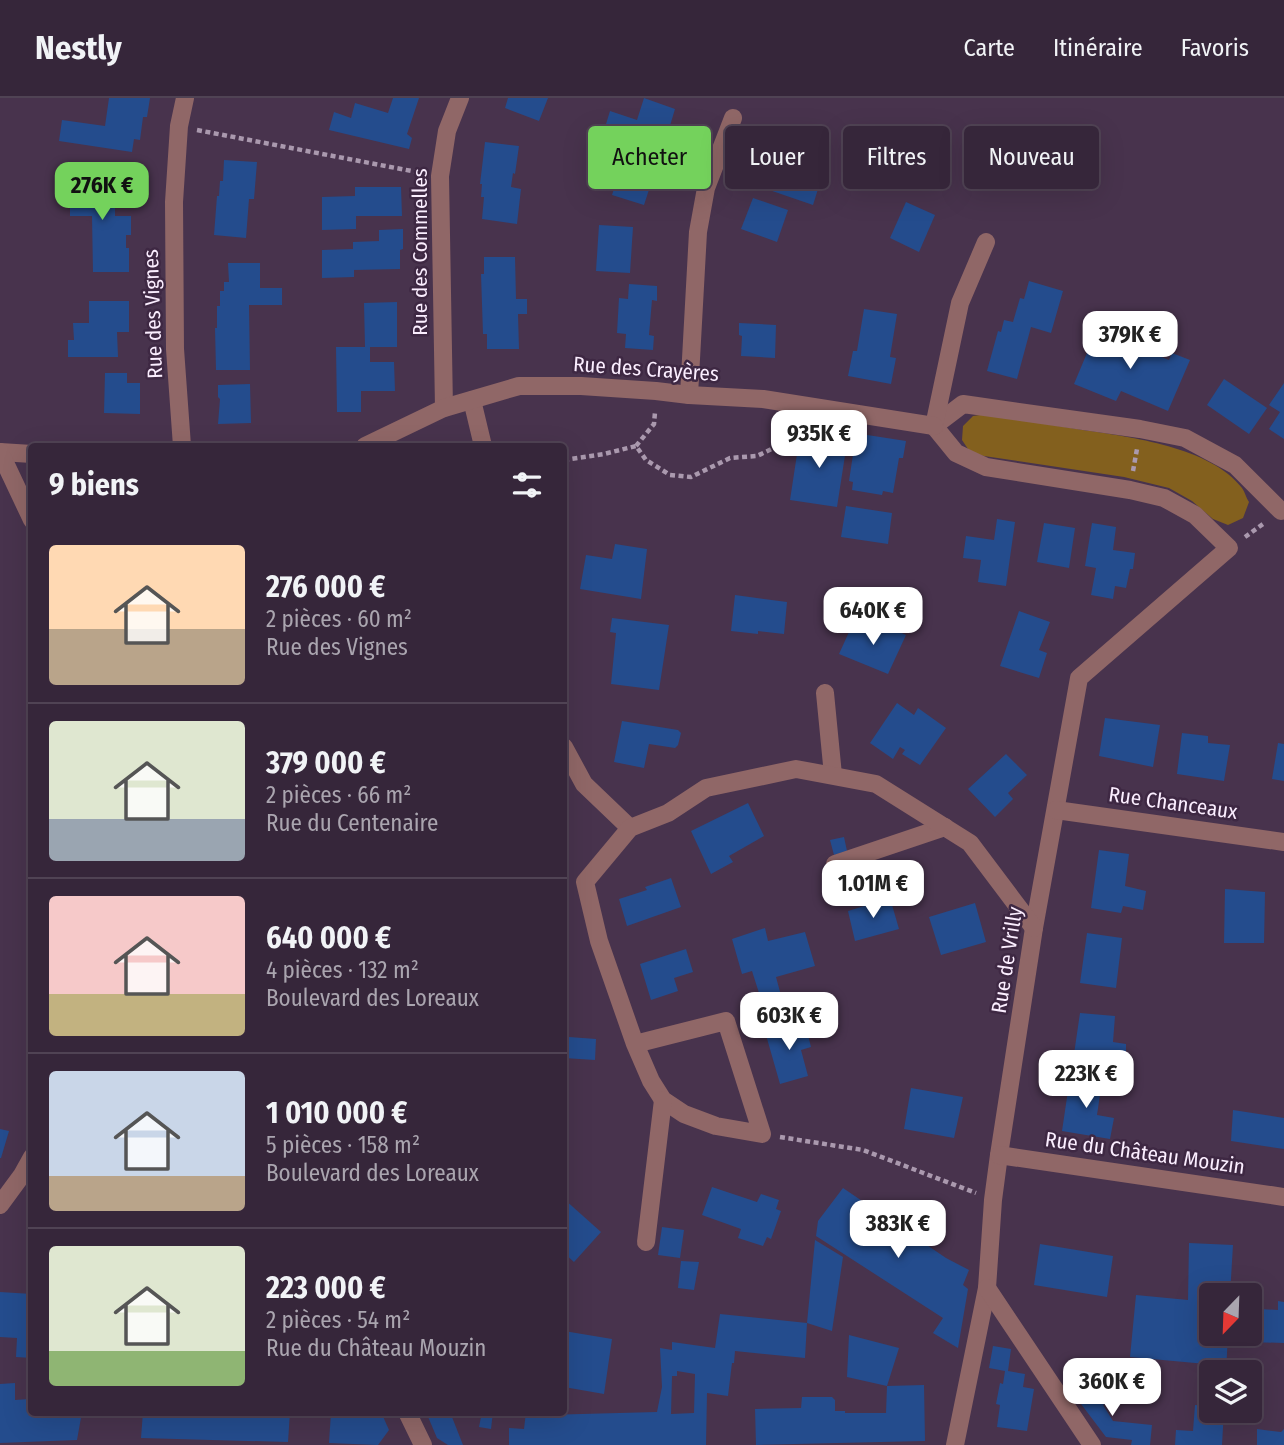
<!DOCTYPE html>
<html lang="fr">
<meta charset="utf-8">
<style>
body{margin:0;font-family:"Fira Sans Condensed",sans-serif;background:#413245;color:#f1f3f6;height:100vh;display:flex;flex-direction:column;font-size:26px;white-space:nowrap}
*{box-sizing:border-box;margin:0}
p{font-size:23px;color:#aaa5af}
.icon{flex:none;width:38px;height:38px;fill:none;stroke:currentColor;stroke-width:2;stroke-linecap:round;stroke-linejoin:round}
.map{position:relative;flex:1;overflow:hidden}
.side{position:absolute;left:28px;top:345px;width:539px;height:973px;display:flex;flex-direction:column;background:#36263a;border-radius:7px;box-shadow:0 7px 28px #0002,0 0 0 2px #504354}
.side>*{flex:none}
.hud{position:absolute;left:588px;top:28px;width:590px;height:63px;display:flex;gap:14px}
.needle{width:46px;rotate:203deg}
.controls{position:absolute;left:1199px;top:1185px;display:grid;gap:14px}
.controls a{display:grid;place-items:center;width:63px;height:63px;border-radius:7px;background:#36263a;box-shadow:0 7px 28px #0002,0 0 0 2px #504354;font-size:35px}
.price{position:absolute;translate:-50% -60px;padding:0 16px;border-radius:14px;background:#fff;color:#222;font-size:23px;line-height:46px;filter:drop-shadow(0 2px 4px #0008)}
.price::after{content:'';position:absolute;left:50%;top:42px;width:21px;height:16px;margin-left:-10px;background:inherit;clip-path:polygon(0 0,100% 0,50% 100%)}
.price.current{background:#74d25c;color:#111}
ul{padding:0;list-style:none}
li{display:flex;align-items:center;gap:21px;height:175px;padding:0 21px}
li+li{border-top:2px solid #504354}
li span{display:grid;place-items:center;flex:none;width:196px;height:140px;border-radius:7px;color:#555}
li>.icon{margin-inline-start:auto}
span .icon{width:84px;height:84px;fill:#fffc;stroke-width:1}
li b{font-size:30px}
h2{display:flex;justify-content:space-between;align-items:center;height:84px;padding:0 21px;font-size:30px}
.chip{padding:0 24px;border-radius:7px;background:#36263a;box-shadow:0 7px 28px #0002,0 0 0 2px #504354;font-size:24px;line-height:63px}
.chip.current{background:#74d25c;color:#111}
header{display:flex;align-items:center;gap:42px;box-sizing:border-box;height:98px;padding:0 35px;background:#36263a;border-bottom:2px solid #504354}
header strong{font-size:33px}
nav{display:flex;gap:38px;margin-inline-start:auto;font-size:24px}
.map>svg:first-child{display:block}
</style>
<header>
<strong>Nestly</strong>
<nav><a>Carte</a><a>Itinéraire</a><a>Favoris</a></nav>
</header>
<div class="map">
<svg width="1284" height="1347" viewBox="0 0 1284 1347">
<rect width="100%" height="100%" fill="#48334d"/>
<path fill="#83601e" d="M987,316C1019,321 1051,327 1083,332C1130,339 1211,349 1242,390C1245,394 1246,400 1249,404L1243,420L1228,427L1213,421L1192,403L1169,390L1124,379L984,358L970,354L962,342L963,328L973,318Z"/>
<g fill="#244c8d" fill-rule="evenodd">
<path d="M109,0H150L147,19H143L140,42L134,41L132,54L59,43L62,22L105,28Z"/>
<path d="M393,0H419L407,36L412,40L409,51L329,32L334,14L351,20L355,5L388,15Z"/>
<path d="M508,0H548L539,23L505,10Z"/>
<path d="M644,0L675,11L669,31L673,32L671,41L684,45L679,61L661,55L644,107L612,97L625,57L627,58L631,45L603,36L610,13L637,22Z"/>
<path d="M485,44L519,48L515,76L513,75L511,89L521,91L517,126L482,121L484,99H481L482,86H480Z"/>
<path d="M785,48L814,58L805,86L818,91L813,107L752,86L758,69L776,75Z"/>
<path d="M224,62L257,64L254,101H249L246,140L214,137L217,98H219L220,83H223Z"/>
<path d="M70,77H111V103H115V118H131V137H126V150H129V174H93L92,118H70Z"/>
<path d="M355,89H401L402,118H356V131L322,132V99L355,98Z"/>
<path d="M753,100L788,112L777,144L741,131Z"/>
<path d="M906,104L935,117L919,154L890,140Z"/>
<path d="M599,127L633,129L630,175L596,173Z"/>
<path d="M403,131V151L400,152V171L354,172V179L322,180V152L353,151V144L379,143V132Z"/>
<path d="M484,159H515L516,201H527V216H518L519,251H487V236H483L481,176H484Z"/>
<path d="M228,165H260V190H282V207H249L250,272H216L215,230H217V208H220V193H224V184H229Z"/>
<path d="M1029,183L1063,193L1051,235L1031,229L1017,281L987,273L998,233L1001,234L1004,222L1013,224L1020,200L1024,201Z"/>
<path d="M629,186L657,188V203L652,202L649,237L654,238L653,252L625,250L626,236L617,235L619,200L628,201Z"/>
<path d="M89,203H129V234H117L118,259H68V242H74L73,225H89Z"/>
<path d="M397,204V249H370V264H394L395,293H361V314H337L336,249H365L364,205Z"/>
<path d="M864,211L897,216L890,259L896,260L891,286L848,278L853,253H857Z"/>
<path d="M1100,224L1120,233L1115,245L1137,254L1142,243L1154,248L1151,255L1169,262L1172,255L1190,262L1168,313L1121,293L1116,303L1074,286Z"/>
<path d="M739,225L776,227L775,260L741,258L742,238L739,237Z"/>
<path d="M105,275H127V285H140V316L104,315Z"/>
<path d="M1224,281L1267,310L1249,336L1207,307Z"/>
<path d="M1284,285V341L1269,331L1280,314L1269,307Z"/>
<path d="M250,286L251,325L218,326L220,301L218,299V287Z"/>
<path d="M821,331L842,334L840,350L846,351L837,409L790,402L799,343L818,346Z"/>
<path d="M861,336L906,343L903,360H899L893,395L883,393L882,397L852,392L853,384L849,383L854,350L858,351Z"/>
<path d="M846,408L892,415L888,446L841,439Z"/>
<path d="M997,421L1015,424L1006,488L978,484L981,462L963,460L966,438L994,442Z"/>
<path d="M1044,425L1075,430L1069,470L1037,464Z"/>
<path d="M1092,425L1116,429L1113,452L1135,455L1133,471H1130L1126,490L1115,488L1113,501L1091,497L1096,470L1085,468Z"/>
<path d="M615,446L647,451L641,501L580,491L586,457L612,461Z"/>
<path d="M735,497L787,504L784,536L758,533V536L731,533Z"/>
<path d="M1019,513L1050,524L1039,552L1047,555L1039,580L1000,568Z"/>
<path d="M612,520L669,527L659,592L611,586L616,535L610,534Z"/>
<path d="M854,523L882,535L886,528L906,537L888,576L839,556Z"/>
<path d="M897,605L914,617L918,610L946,630L920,667L902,656L905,652L900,649L893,661L870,645Z"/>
<path d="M1105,620L1160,627L1153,669L1099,658Z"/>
<path d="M622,623L678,632L681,635L678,647L675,650L649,646L644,670L614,664Z"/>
<path d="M1182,635L1208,638V645L1230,647L1224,683L1177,676Z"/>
<path d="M1278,645L1284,646V683L1272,681Z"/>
<path d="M1006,656L1027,677L1008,695L1013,701L995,719L968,691Z"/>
<path d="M748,705L764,738L729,758L733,764L711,776L691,733Z"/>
<path d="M844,739L847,753L834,757L830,742Z"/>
<path d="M1099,752L1129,756L1125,788L1146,793L1143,812L1123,808L1121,815L1091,810Z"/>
<path d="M671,780L681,809L627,828L619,801L647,792L645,789Z"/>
<path d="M1225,791L1265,794L1264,845H1224Z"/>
<path d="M890,800L899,831L855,843L848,813Z"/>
<path d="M975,805L986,844L941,857L929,819Z"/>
<path d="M765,830L768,843L805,834L815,868L776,879L785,912L760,920L755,898L759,895L752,873L742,876L732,841Z"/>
<path d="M1087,835L1122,840L1116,890L1080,885Z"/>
<path d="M686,851L693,874L674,880L678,893L651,902L640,866Z"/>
<path d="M1080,915L1115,918L1113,944L1126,946V961L1074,956Z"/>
<path d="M805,925L811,949L801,952L808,978L780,986L766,937Z"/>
<path d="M564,927L569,928V939L596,941L595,962L564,960Z"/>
<path d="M1070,979L1102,983L1097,1017L1114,1020L1110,1041L1062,1033Z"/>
<path d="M911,990L963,999L954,1040L904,1031Z"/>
<path d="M1233,1012L1284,1020V1051L1231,1043Z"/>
<path d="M0,1031L9,1033L1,1060H0Z"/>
<path d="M712,1089L757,1104L761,1096L779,1102L776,1111L781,1113L771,1141L767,1139L763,1148L738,1140L741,1131L702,1117Z"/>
<path d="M843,1090L946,1160L969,1172L963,1187L968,1191L958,1250L933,1235L943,1220L816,1138L818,1123Z"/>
<path d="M564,1101L601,1134L574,1164L564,1155Z"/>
<path d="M662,1129L684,1132L680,1160L658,1157Z"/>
<path d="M815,1142L843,1159L832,1233L807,1225Z"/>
<path d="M1189,1145L1233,1147L1230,1197H1211V1236H1228L1226,1274H1211V1283H1205L1206,1266L1130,1259L1136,1197L1188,1202Z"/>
<path d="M1040,1146L1113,1158L1107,1199L1034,1187Z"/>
<path d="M681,1163L699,1164L694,1192L678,1190Z"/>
<path d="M1241,1191L1261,1192L1260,1211L1278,1212V1203L1284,1204V1245L1250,1244V1197H1241Z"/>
<path d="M0,1194L32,1196V1260L16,1259L17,1240L0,1239Z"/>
<path d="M720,1216L807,1225L805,1260L735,1253L734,1265H732L728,1298L707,1295L706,1347H509V1330L524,1331L526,1314H544V1317L657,1314L662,1289L660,1250L672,1252V1244L715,1250ZM677,1273L695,1276L694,1315L671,1316L672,1278H677Z"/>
<path d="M564,1233L612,1241L604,1296L564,1289Z"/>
<path d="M849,1237L899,1250L887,1288L924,1287L925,1343L756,1347L755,1311L801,1310L802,1299H832L835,1302V1313H845V1315H886L887,1288L847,1279Z"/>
<path d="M993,1248L1011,1251L1008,1273L1025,1276L1023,1289L1034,1291L1027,1333L997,1329L1000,1307L996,1306L1000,1285L1003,1286L1005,1273L989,1270Z"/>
<path d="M1095,1283L1109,1303L1103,1307L1113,1323L1152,1327L1150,1347H1131L1132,1342L1106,1339L1075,1298Z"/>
<path d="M15,1285V1302L29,1301L32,1305V1314H82L77,1342L0,1345V1286Z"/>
<path d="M1195,1307L1211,1308V1312H1224L1222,1347H1175L1176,1332L1193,1333Z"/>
<path d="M143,1314H290L288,1344L141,1340Z"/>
<path d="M331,1314H381L389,1332L378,1347L329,1345Z"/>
<path d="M426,1314H450L463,1347H448L437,1340Z"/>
<path d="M482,1314H493L491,1331L479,1329Z"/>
<path d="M1257,1331L1281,1334L1284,1331V1347H1257Z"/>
</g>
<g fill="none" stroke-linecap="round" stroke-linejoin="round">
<g stroke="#aa99ae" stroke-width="4.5" stroke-dasharray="5 3.5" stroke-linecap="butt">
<path d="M197,32L422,75"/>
<path d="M636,348L654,326L655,314"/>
<path d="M564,362L604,356L636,348L646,362L670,377L691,379L730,360L757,358L780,347L783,323"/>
<path d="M1133,373L1137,351"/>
<path d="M1245,439L1263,426"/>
<path d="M780,1039L863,1052L976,1095"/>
</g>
<g stroke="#906767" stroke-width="18">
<path d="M689,297L698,134L706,90L733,20"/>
<path d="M472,302L483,348"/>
<path d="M444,310L440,78L447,33L460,0"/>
<path d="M934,328L956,355L986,369L1130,392L1164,400L1195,417L1229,450L1079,580L1034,830L999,1057L993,1102L987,1190L955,1347"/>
<path d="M934,328L963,306L1140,331L1185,340L1235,367L1281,413"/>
<path d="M934,328L960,205L986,144"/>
<path d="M182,348L175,251L174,104L179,28L185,0"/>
<path d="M365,348L444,310L519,288H581L656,293L689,297L763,301L934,328"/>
<path d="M0,354L32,356"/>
<path d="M825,595L833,677"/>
<path d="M564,649L584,686L630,730"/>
<path d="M1056,712L1284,744"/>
<path d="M835,766L945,729"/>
<path d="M635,946L726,923L762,1036L716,1028L684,1016L663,1002L651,983L635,946L599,843L585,784L630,730L668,715L706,690L796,671L876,686L970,745L1034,830"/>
<path d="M999,1057L1284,1099"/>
<path d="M0,1107L22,1077L32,1059"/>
<path d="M646,1144L663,1002"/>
<path d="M987,1190L1092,1347"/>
</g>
<g stroke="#906767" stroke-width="18">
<path d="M0,354L32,422"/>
<path d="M407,1314L423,1347"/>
</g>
</g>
<g text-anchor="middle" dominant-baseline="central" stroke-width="5" stroke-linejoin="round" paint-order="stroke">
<g font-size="21" fill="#fbeeff" stroke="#3e2843">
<text transform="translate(420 154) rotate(-90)">Rue des Commelles</text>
<text transform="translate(153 216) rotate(-92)">Rue des Vignes</text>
<text transform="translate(646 271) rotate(4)">Rue des Crayères</text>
<text transform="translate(1173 705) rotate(8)">Rue Chanceaux</text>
<text transform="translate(1007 862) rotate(-81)">Rue de Vrilly</text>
<text transform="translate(1145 1055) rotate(8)">Rue du Château Mouzin</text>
</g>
</g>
</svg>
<div class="controls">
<a><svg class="needle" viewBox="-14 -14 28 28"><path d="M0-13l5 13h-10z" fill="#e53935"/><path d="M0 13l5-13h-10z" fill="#aaa5af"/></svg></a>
<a><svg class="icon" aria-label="layers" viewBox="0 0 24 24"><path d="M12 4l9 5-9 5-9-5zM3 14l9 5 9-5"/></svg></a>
</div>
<b class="price current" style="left:102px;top:124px">276K €</b>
<b class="price" style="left:1130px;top:273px">379K €</b>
<b class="price" style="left:819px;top:372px">935K €</b>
<b class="price" style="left:873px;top:549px">640K €</b>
<b class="price" style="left:873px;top:822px">1.01M €</b>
<b class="price" style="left:789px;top:954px">603K €</b>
<b class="price" style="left:1086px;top:1012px">223K €</b>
<b class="price" style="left:898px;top:1162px">383K €</b>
<b class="price" style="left:1112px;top:1320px">360K €</b>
<div class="hud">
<a class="chip current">Acheter</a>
<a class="chip">Louer</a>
<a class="chip">Filtres</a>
<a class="chip">Nouveau</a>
</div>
<section class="side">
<h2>9 biens<svg class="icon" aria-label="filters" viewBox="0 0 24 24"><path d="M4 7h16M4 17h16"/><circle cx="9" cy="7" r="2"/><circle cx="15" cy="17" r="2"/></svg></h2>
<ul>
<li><span style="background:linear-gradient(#ffd9b3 60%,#b9a48a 0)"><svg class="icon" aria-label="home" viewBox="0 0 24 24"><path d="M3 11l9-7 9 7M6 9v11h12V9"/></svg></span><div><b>276 000 €</b><p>2 pièces · 60 m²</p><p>Rue des Vignes</p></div></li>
<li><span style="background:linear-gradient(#dfe7d0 70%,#9aa5b1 0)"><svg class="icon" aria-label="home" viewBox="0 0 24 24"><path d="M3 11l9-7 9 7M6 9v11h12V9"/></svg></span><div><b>379 000 €</b><p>2 pièces · 66 m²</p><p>Rue du Centenaire</p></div></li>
<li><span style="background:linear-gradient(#f6c9c9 70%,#c2b280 0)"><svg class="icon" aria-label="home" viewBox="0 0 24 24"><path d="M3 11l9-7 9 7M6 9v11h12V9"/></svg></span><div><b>640 000 €</b><p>4 pièces · 132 m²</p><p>Boulevard des Loreaux</p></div></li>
<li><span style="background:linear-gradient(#c9d6e8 75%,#b9a48a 0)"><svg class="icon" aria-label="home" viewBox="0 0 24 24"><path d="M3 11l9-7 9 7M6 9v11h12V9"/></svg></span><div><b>1 010 000 €</b><p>5 pièces · 158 m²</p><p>Boulevard des Loreaux</p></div></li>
<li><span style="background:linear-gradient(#dfe7d0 75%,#8fb573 0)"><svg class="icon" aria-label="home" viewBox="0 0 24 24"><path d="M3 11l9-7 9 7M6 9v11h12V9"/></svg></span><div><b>223 000 €</b><p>2 pièces · 54 m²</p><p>Rue du Château Mouzin</p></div></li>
</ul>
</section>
</div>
